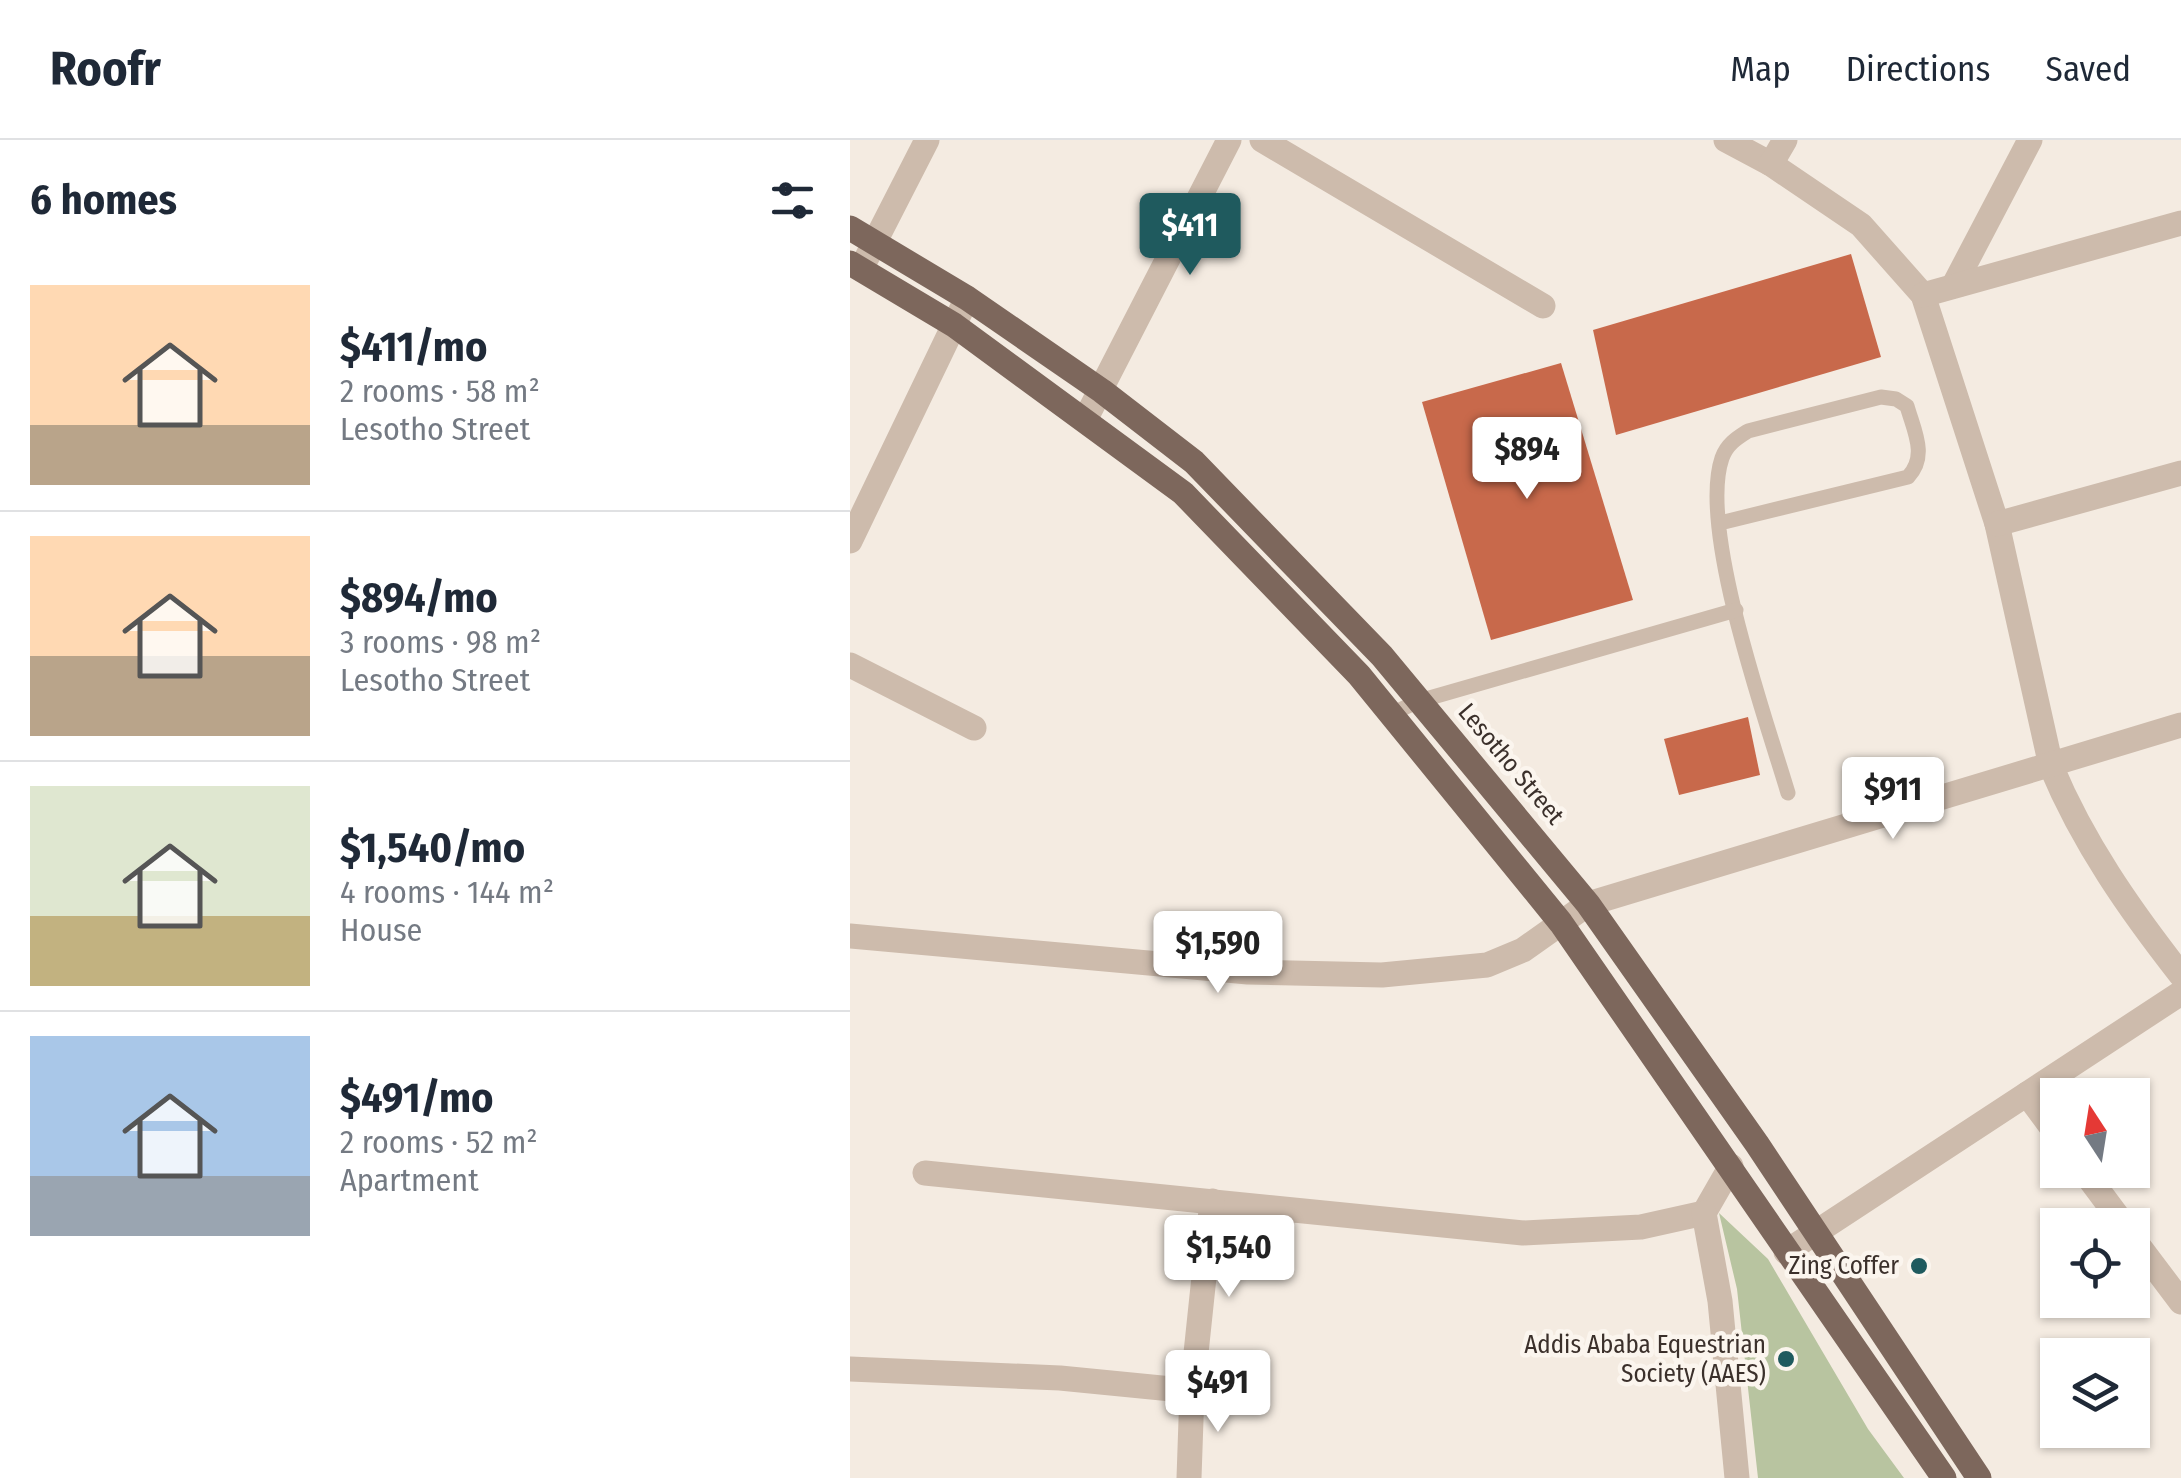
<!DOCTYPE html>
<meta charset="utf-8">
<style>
body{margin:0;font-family:"Fira Sans Condensed",sans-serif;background:#f6f6f7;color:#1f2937;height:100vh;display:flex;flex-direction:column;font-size:38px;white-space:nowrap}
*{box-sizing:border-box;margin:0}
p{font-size:32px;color:#747a83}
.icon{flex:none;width:55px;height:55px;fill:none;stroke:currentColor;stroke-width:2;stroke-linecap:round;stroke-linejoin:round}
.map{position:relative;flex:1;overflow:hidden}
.details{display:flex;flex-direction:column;background:#fff;width:850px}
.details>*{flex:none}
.needle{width:65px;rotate:348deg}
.fabs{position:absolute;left:1190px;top:938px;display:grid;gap:20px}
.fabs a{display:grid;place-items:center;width:110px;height:110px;border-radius:0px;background:#fff;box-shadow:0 2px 8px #0004;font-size:50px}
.price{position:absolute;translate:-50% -85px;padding:0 22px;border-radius:10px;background:#fff;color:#222;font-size:32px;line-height:65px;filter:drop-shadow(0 2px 5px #0008)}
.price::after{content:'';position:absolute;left:50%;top:60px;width:30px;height:22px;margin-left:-15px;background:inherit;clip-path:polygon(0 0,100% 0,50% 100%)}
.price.current{background:#1f5a5e;color:#fff}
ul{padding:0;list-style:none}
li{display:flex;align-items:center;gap:30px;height:250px;padding:0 30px}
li+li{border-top:2px solid #e0e1e3}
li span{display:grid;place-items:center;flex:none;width:280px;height:200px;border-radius:0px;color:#555}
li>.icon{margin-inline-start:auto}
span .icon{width:120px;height:120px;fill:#fffc;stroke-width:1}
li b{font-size:42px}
h2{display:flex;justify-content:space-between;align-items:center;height:120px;padding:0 30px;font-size:42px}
header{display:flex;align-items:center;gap:60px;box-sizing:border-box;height:140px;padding:0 50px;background:#fff;border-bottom:2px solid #e0e1e3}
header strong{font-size:48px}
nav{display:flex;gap:55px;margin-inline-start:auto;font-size:35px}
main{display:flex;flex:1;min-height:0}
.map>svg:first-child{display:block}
</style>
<header>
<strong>Roofr</strong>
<nav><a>Map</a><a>Directions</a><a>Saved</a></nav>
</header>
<main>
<section class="details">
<h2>6 homes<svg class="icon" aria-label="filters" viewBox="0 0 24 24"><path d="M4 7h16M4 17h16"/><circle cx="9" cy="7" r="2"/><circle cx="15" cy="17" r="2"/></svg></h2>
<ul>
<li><span style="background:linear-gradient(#ffd9b3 70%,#b9a48a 0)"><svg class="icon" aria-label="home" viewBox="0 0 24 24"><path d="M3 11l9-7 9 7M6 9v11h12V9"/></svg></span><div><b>$411/mo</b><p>2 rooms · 58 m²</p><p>Lesotho Street</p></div></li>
<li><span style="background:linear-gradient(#ffd9b3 60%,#b9a48a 0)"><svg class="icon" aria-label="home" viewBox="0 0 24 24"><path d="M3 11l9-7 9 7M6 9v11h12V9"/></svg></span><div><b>$894/mo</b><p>3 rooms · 98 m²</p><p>Lesotho Street</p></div></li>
<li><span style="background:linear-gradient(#dfe7d0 65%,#c2b280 0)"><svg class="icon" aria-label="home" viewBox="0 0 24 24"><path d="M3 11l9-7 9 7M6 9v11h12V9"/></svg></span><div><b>$1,540/mo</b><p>4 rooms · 144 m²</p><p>House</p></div></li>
<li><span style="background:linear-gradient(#a9c7e8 70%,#9aa5b1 0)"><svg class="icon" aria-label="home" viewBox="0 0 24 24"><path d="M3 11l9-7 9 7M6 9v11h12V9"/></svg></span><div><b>$491/mo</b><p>2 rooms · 52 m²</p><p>Apartment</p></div></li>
</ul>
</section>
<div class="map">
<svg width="1331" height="1338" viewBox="0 0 1331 1338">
<rect width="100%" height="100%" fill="#f4ebe1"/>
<path fill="#b8c4a0" d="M869,1073L918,1119L1018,1289L1054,1338H908L887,1149Z"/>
<g fill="#c8694b">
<path d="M1001,114L1031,217L766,295L743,190Z"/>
<path d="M711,223L783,460L641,500L572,262Z"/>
<path d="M898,577L910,635L829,655L814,599Z"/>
</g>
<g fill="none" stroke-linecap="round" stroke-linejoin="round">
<g stroke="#cdbbac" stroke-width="15">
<path d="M870,383L1058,337C1078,316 1064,291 1057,266L1046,259L1031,257L898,291C887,298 877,304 872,318C848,388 916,579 938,653"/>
<path d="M541,574L569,561L886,470"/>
</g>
<g stroke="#cdbbac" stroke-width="25">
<path d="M412,0L693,166"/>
<path d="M876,0L921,24L1011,85L1073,155L1147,384L1201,626C1233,703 1280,770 1331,835"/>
<path d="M921,24L935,0"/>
<path d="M11,129L77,0"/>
<path d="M1105,143L1180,0"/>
<path d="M1073,155L1331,83"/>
<path d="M235,280L379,0"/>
<path d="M1147,384L1331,333"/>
<path d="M0,401L117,158"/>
<path d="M0,525L124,588"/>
<path d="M0,796L398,832L532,835L637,825L673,810L738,764L1331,585"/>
<path d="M1177,954L1208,996"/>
<path d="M1233,1030L1274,1085"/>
<path d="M75,1033L673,1093L791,1087L854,1073L881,1026"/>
<path d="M854,1073L870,1161L887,1338"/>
<path d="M1282,1097L1331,1162"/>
<path d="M936,1112L1331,853"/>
<path d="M0,1229L210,1238L342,1251"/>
<path d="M339,1338L342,1251L362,1061"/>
</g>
<g stroke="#7d675c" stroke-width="25">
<path d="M0,88L117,158L252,251L344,322L532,516L738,764L907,1004L1129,1338"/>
<path d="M0,123L104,185L333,353L509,535L711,783L1094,1338"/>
</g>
</g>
<g fill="#1f5a5e" stroke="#fbf5ee" stroke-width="4">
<circle cx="1069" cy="1126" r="10"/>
<circle cx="936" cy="1219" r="10"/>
</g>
<g text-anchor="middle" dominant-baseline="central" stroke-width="9" stroke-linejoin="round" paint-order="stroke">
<g font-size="25" fill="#3b302b" stroke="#fbf5ee">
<text transform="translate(661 624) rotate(50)">Lesotho Street</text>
</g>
<g font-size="25" fill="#3b302b" stroke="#fbf5ee" text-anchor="end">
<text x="1049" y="1126">Zing Coffer</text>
<text x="916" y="1205">Addis Ababa Equestrian<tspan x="916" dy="29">Society (AAES)</tspan></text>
</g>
</g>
</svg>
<div class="fabs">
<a><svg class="needle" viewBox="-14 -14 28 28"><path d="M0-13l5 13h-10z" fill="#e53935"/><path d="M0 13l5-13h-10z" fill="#747a83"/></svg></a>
<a><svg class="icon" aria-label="locate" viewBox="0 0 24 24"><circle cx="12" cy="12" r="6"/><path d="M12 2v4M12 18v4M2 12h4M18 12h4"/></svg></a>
<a><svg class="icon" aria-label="layers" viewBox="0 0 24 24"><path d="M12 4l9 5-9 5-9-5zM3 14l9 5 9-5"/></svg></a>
</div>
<b class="price current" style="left:340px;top:138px">$411</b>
<b class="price" style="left:677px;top:362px">$894</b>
<b class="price" style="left:1043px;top:702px">$911</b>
<b class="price" style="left:368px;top:856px">$1,590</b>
<b class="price" style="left:379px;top:1160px">$1,540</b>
<b class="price" style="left:368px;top:1295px">$491</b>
</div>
</main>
